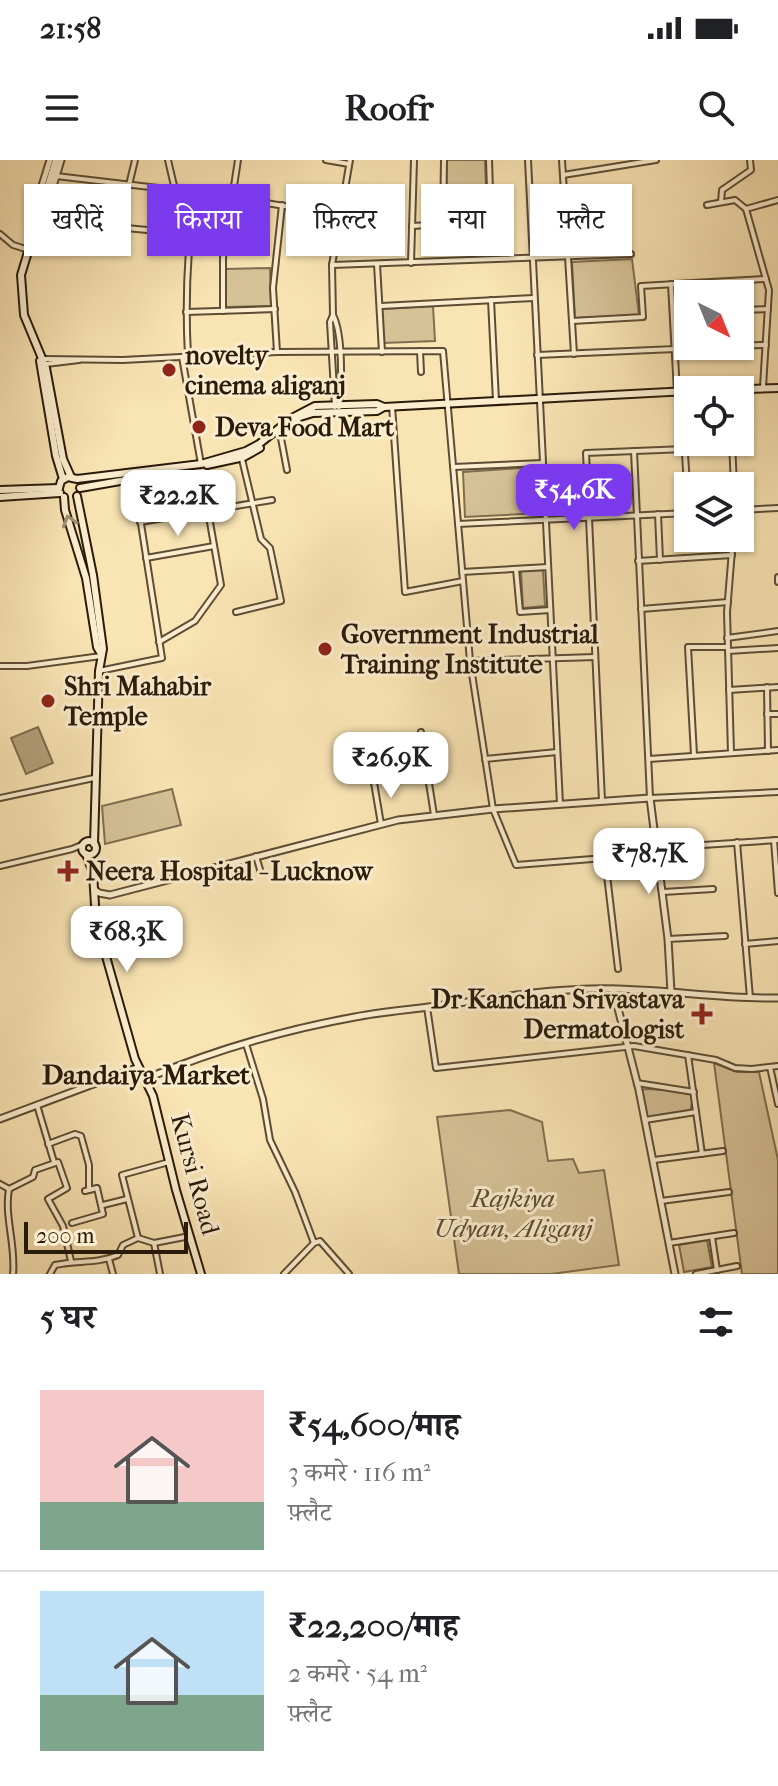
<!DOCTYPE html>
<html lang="hi">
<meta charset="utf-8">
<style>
body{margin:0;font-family:"IM FELL French Canon","Noto Serif Devanagari",serif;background:#f2f2f2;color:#202124;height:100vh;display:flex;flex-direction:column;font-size:30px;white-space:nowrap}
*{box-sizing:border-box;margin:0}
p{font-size:26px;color:#757577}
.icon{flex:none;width:44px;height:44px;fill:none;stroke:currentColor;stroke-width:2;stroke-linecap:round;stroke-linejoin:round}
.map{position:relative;height:1114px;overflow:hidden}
.sheet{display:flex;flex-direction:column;background:#fff;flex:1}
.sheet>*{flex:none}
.guide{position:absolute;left:24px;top:24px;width:730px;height:72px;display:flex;gap:16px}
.needle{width:52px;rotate:137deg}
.controls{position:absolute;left:674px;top:120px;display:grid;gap:16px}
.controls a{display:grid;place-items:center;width:80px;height:80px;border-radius:0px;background:#fff;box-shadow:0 2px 6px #0004;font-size:40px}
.scale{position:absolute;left:24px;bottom:20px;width:164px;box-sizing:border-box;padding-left:8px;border:4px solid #2b1b0a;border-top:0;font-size:22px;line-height:28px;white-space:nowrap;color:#2b1b0a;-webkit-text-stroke:6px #fbedce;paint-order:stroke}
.price{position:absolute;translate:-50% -68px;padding:0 18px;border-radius:16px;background:#fff;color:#222;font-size:26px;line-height:52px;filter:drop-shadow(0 2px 4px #0008)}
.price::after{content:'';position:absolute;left:50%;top:48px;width:24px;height:18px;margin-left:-12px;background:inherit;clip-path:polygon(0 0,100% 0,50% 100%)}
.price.selected{background:#7c3aed;color:#fff}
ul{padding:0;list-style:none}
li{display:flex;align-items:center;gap:24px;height:200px;padding:0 40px}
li+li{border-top:2px solid #e0e0e0}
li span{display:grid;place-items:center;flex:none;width:224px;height:160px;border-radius:0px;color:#555}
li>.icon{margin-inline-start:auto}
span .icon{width:96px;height:96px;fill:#fffc;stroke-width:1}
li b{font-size:34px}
h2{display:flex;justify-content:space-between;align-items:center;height:96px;padding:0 40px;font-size:34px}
.tag{padding:0 28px;border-radius:0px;background:#fff;box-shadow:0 2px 6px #0004;font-size:28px;line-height:72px}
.tag.selected{background:#7c3aed;color:#fff}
.status{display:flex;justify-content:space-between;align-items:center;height:56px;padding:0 40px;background:#fff;direction:ltr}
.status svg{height:22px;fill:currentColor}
header{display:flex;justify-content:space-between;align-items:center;height:104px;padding:0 40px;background:#fff;font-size:36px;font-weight:800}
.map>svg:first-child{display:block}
</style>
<div class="status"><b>21:58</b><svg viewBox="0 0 49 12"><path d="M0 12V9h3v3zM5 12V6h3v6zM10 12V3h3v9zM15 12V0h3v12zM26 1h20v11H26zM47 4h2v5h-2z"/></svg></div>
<header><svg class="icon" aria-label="menu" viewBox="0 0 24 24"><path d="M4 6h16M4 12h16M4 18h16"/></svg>Roofr<svg class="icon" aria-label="search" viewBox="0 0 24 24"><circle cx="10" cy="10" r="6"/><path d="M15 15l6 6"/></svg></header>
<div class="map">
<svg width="778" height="1114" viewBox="0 0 778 1114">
<rect width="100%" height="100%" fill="#f9e4b4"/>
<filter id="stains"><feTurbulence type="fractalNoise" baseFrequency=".0025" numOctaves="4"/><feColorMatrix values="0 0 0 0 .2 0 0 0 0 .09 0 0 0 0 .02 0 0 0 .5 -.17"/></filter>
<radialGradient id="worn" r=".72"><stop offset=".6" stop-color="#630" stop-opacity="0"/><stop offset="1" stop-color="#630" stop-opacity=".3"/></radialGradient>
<g fill="#d6c297" stroke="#806e50" stroke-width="2">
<path d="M446,0H485L487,57L447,58Z"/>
<path d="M632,99L639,155L575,158L572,102Z"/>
<path d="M270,108L271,146L226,147V109Z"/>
<path d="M433,146L435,181L383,183L381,149Z"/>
<path d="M538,307L541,353L465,357L463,312Z"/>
<path d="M543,410L545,446L523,448L521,411Z"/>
<path d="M172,629L181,665L105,684L102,646Z"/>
<path d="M714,903L737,912H759L778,1000V1114H742Z"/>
<path d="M648,929L694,932L690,953L645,960L639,930Z"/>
<path d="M510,950L542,962L548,1001L573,999L579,1013L604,1010L619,1105L551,1114H459L437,957Z"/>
<path d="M707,1080L712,1107L684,1112L679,1085Z"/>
</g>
<path fill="#b3a07a" stroke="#7d6b4d" stroke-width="2" d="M38,567L53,603L26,614L11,578Z"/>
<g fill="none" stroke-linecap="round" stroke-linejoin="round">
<g stroke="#5e4d34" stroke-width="8">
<g id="minor">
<path d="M168,0L175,30"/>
<path d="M326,0L349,4"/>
<path d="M528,0L560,644"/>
<path d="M562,0L574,194"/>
<path d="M563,15L656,0"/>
<path d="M56,16L218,35L339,55"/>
<path d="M129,25L135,0"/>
<path d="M721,42L722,30L751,10L750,0"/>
<path d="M707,45L735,40L746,49L769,130L763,227"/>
<path d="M746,49L778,40"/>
<path d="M443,64L444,0"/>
<path d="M94,65L190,74"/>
<path d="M412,66L491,61L489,0"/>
<path d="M0,74L13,85L29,90"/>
<path d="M411,103L414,0"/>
<path d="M377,104L382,192"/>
<path d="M332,105L631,94"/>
<path d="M671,124L677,232"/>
<path d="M491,140L496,241"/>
<path d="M381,146L534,138"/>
<path d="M740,150L768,149"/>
<path d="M223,151V98L238,0"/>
<path d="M186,152L275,149"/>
<path d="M673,154L688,153"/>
<path d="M333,155C343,174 342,225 339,247"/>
<path d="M572,161L643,157L641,126L766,119"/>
<path d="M710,186L766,185"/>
<path d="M420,191L421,212"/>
<path d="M277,192L273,128L282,45"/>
<path d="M537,195L675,189"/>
<path d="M188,196C185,141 187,87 196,32"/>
<path d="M182,197L201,304"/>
<path d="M43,199L123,200L277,192L443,191L470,501L493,649L516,705L605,698L618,809"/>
<path d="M46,204L79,200"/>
<path d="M681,231L688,341"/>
<path d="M392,246L405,432L463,421"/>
<path d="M335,247L330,162L333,155L332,105L350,0"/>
<path d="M280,273L287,310"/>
<path d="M732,282L734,326"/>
<path d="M634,291L650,638L778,632"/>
<path d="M454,307L543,303"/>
<path d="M740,350L778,348"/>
<path d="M658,354L660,400"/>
<path d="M140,362L272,340"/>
<path d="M458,364L688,353"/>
<path d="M146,398L214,386"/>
<path d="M638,401L732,395"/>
<path d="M516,409L520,452L550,450"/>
<path d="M462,412L548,407"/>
<path d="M778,417V422"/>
<path d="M641,449L728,442"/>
<path d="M236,452L281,441L270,388L261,379L241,295"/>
<path d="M727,478L778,471"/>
<path d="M159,482L195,461L221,425L208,351"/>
<path d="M728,491L778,488"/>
<path d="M470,501L595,497"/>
<path d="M0,506H27L101,496"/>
<path d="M99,511L162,498L134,319"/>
<path d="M767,527L768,591"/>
<path d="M729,530L778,527"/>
<path d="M767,554H778"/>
<path d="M421,572L434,655"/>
<path d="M369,593L381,664"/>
<path d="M731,593L727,452L733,378"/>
<path d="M694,595L688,487H728"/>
<path d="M485,599L557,592"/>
<path d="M649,599L778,590"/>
<path d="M0,638L94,618"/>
<path d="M602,641L586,293L685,289"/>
<path d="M774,680L778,733"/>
<path d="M737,682L750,838"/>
<path d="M657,688L778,680"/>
<path d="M256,696L261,713"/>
<path d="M0,706L72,689L84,684"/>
<path d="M663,732L713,729"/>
<path d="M668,779L725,776"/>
<path d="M745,784L778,781"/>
<path d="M427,847L436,908L634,886L716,900L735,908L752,909L778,906"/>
<path d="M246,884L263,939L270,980L295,1032L314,1083"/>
<path d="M688,895L702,994"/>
<path d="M770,907L778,944"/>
<path d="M637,923L694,932"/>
<path d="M37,945L54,1002"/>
<path d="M645,960L696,952"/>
<path d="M48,984L75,974L81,976L89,1005V1030"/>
<path d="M654,1000L723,991"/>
<path d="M0,1024L9,1029"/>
<path d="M9,1029L33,1017L35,1010L58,1002L67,1028L48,1039L63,1066L71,1101"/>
<path d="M9,1029C4,1057 16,1085 13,1114"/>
<path d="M661,1041L729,1032"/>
<path d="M103,1045L127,1039"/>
<path d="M72,1063L103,1054L97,1028L85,1031"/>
<path d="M712,1077L717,1110"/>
<path d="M138,1078L122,1015L169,1002"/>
<path d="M154,1083L160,1114"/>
<path d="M669,1083L734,1073"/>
<path d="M109,1099L113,1114"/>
<path d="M50,1114L55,1105C77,1100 97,1104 118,1095L123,1085L138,1078L154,1083L190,1076"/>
<path d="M284,1114L314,1083L320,1081L349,1114"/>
<path d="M696,1114L737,1106"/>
</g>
</g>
<g stroke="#5e4d34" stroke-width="9">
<g id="tertiary">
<path d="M34,70L31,61L50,0"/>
<path d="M35,70L41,66L61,0"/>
<path d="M94,729L99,733L110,735L398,660L493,649L650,638L668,779L671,832"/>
<path d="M613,829L639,930L675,1114"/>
<path d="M145,919C212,891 283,870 355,857C386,851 419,849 451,844C497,838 543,830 590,829C653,827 715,839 778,838"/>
<path d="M0,959L139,907"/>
</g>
</g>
<g stroke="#2b1b0a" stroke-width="10">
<g id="secondary">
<path d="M56,0L21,115L24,155L46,208L63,299L71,317"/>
<path d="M40,201L56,296L63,319"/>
<path d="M716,230L778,228"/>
<path d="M279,274L300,257L313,253L377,251L384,247"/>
<path d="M207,305L244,297L260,288"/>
<path d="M59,328L61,321L68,317L77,319L201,304L246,291L259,284L292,258L315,246L377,244L384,247L688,231"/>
<path d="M80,328L172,312"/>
<path d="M0,330L59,328"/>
<path d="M77,336L93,415L103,489L99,511L94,684"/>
<path d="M0,337L60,333"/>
<path d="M64,337L65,350L86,418L97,487L101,494"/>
<circle cx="89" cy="688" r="7"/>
<path d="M86,694L93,713L96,761L135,899L153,936L176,1030L201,1114"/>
</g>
</g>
<use href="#minor" stroke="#fbedce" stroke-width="4"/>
<use href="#tertiary" stroke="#fbedce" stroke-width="5"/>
<use href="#secondary" stroke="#fbedce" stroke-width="6"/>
</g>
<defs><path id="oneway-chevron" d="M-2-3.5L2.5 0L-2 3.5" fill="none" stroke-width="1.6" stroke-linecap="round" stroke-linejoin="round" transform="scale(2)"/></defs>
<use stroke="#9d8e76" href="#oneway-chevron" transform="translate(69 361) rotate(-107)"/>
<g fill="#8f2418" stroke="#fbedce" stroke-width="3">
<circle cx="169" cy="210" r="8"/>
<circle cx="199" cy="267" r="8"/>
<circle cx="325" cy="489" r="8"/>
<circle cx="48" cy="541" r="8"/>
<path d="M64 699h8v8h8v8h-8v8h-8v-8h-8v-8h8z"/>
<path d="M698 842h8v8h8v8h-8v8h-8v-8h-8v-8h8z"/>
</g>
<g text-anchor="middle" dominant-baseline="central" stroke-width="6" stroke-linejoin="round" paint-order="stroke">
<g font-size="26" font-weight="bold" fill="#2b1b0a" stroke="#fbedce" text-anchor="start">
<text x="185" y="195">novelty<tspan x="185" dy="30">cinema aliganj</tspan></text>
<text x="215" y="267">Deva Food Mart</text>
<text x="341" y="474">Government Industrial<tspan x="341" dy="30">Training Institute</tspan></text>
<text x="64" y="526">Shri Mahabir<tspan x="64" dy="30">Temple</tspan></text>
<text x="86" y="711">Neera Hospital - Lucknow</text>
<text x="684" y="839" text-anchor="end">Dr Kanchan Srivastava<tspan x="684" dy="30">Dermatologist</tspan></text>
</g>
<g font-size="26" fill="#2b1b0a" stroke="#fbedce">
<text transform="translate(195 1014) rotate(75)">Kursi Road</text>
</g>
<g font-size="26" font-style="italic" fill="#5e4d34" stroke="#fbedce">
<text x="513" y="1038">Rajkiya<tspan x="513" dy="30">Udyan, Aliganj</tspan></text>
</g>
<g font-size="28" font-weight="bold" fill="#2b1b0a" stroke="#fbedce">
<text x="146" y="914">Dandaiya Market</text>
</g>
</g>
<rect width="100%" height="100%" filter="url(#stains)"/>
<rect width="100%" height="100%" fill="url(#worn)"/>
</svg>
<div class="controls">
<a><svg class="needle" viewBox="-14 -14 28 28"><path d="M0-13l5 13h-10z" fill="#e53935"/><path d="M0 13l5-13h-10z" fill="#757577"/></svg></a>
<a><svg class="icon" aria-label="locate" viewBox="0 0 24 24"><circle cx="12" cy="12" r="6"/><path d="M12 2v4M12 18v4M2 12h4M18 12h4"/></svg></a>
<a><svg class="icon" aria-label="layers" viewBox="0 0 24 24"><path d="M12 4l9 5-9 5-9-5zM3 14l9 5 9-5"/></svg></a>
</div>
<div class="scale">200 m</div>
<b class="price selected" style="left:574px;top:372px">₹54.6K</b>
<b class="price" style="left:178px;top:378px">₹22.2K</b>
<b class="price" style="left:391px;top:640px">₹26.9K</b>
<b class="price" style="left:649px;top:736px">₹78.7K</b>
<b class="price" style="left:127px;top:814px">₹68.3K</b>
<div class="guide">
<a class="tag">खरीदें</a>
<a class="tag selected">किराया</a>
<a class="tag">फ़िल्टर</a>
<a class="tag">नया</a>
<a class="tag">फ़्लैट</a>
</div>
</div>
<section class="sheet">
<h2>5 घर<svg class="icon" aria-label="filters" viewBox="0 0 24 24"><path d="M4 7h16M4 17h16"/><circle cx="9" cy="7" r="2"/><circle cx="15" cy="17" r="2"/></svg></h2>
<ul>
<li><span style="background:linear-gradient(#f6c9c9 70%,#7fa58c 0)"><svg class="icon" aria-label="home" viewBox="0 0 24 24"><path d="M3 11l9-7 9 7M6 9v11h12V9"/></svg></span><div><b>₹54,600/माह</b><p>3 कमरे · 116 m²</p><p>फ़्लैट</p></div></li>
<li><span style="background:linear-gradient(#bfe0f5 65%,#7fa58c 0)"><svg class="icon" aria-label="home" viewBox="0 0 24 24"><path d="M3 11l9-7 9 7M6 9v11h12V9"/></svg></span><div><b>₹22,200/माह</b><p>2 कमरे · 54 m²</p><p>फ़्लैट</p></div></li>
</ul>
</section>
